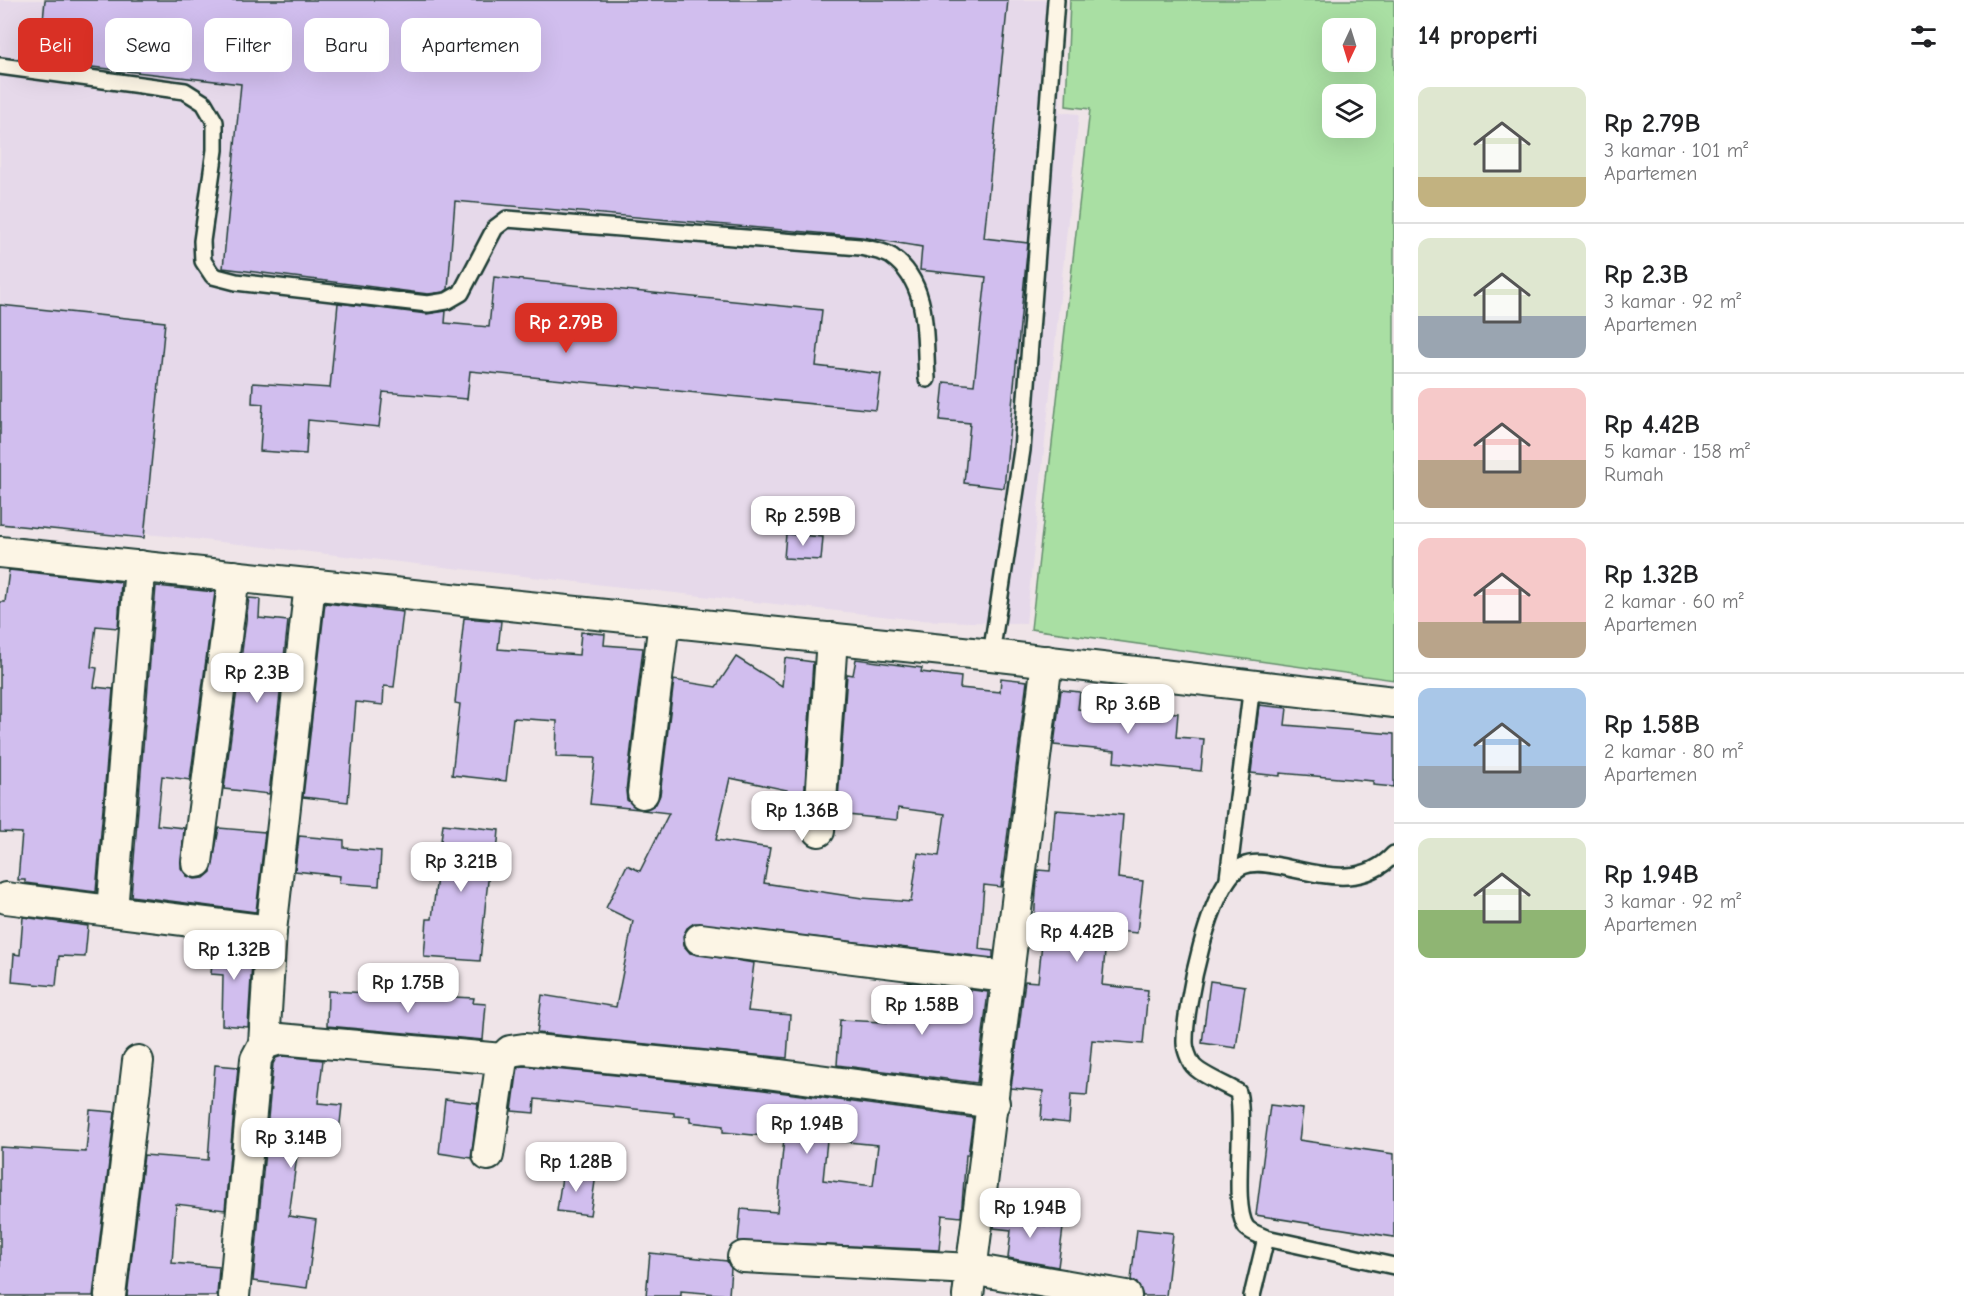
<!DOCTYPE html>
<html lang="id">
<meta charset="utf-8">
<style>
body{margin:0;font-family:"Comic Neue",sans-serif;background:#f2f2f2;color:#202124;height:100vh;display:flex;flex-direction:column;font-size:22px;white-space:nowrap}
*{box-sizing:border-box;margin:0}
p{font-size:20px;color:#757577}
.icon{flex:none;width:33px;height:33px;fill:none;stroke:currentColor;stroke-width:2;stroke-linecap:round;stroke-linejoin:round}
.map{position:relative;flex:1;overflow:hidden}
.sheet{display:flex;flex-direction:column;background:#fff;width:570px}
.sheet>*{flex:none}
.top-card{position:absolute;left:18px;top:18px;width:570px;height:54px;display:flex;gap:12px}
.needle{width:39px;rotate:184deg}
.fabs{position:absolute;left:1322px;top:18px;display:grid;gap:12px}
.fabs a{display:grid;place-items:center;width:54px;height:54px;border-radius:12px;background:#fff;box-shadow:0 6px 24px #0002;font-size:30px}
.price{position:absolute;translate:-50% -51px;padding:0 14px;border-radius:12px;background:#fff;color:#222;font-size:20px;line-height:39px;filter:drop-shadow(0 2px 3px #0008)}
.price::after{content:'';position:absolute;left:50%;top:36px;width:18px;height:14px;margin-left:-9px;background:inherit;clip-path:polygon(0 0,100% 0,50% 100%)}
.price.on{background:#d93025;color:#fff}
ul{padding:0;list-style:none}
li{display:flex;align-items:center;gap:18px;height:150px;padding:0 24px}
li+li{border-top:2px solid #e0e0e0}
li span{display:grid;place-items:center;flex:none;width:168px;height:120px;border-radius:12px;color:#555}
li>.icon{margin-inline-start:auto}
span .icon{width:72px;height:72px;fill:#fffc;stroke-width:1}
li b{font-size:26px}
h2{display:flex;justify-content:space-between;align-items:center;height:72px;padding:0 24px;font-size:26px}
.chip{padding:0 21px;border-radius:12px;background:#fff;box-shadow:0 6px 24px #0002;font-size:21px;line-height:54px}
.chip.on{background:#d93025;color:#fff}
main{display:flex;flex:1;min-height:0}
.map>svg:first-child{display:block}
</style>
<main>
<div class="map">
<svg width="1394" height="1296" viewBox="0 0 1394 1296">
<rect width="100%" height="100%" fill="#efe4e8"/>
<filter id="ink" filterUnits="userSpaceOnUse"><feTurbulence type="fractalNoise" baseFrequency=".0167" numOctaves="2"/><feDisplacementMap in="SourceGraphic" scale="12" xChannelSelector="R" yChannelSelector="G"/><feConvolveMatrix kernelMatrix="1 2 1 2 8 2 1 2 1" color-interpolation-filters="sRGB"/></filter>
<g filter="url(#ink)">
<path fill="#e6d9ea" d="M0,0H1062L1060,112L1079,114L1026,624L917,620L167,536L0,521Z"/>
<path fill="#a9dfa3" stroke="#648e6c" stroke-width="1.5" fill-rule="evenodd" d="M1070,0H1394V680L1031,629L1090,109L1066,106ZM1332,28H1365V62H1332ZM1332,94H1365V128H1332Z"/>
<g fill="#d1beee" stroke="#1f3d34" stroke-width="1.5" fill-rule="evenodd">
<path d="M45,0H1008L984,238L1028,243L1004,488L964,483L970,423L940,420L944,382L974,385L986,277L920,270L922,247L862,237L455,201L448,289L444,292L428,294L223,268L241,84L39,61Z"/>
<path d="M494,277L822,310L816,366L881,374L876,410L470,371L467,399L383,392L379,427L308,420L306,454L260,451L263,404L252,403L253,383L330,388L338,303L427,314L446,311L445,323L489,327Z"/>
<path d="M0,305L165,322L144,538L0,524Z"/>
<path d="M786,534L823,537L821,560L784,558Z"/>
<path d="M9,570L121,582L118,628L96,626L91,667L97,668L94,687L113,689L96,892L25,883V880H18L22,833L0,832V602H5Z"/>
<path d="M156,586L215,592L190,780L162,776L157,825L184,828L181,868L187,876L195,879L204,878L211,872L219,828L265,832L256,912L131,896Z"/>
<path d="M249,598L260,599L259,618L288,621L269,794L224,789Z"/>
<path d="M325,603L403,612L394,687L384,686L383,705L356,702L348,802L303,797Z"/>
<path d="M464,618L501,621L498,649L579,655L581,632L605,634L604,645L643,648L626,791L627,800L639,809L590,804L595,758L556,757L557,721L513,718L506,781L452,775L460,704L455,703Z"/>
<path d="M736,657L782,686L785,658L813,662L803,816L785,814L787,790L730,778L716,840L770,848L764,883L862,898L911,902L918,853L939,856L945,814L898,808L897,820L837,814L847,674L853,675L856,659L922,668L921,672L961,677L960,688L1000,692L1001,678L1027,681L1001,887L984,885L979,949L993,951V958L694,923L687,928L683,936L684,946L690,953L754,963L748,1011L790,1015L787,1058L537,1033L542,995L616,1007L633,921L606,908L627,865L640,871L669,813L643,810L656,804L660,795L674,680L716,687Z"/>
<path d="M1061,690L1080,692L1078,709L1118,713V709L1178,713L1176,737L1204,739L1201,771L1114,762L1115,751L1054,745Z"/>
<path d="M1259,705L1287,708L1285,725L1394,734V787L1373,785V781L1280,773V776L1251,773Z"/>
<path d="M1055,810L1123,815L1118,878L1143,881L1137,933L1107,930L1102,985L1148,990L1143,1044L1092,1040L1087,1095L1071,1094L1069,1123L1041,1120L1043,1091L1011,1088L1025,981L1038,982L1044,923L1034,922L1036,892L1038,870L1050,871Z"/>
<path d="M443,824L499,830L496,864H490L486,898L480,961L424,957L427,919H432Z"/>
<path d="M299,836L344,840V848L381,851L379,886L339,883L340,876L295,871Z"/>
<path d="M23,917L88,926L85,957L59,956L56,986L12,982L14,954L20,955Z"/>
<path d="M214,941L253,946L248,1027L222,1025L223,975L211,974Z"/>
<path d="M1210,981L1245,986L1236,1048L1202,1043Z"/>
<path d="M908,982L988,992L977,1083L837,1065L840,1020L904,1023Z"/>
<path d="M328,991L474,998L473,1003L486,1004L483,1040L327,1026Z"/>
<path d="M282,1056L323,1060L318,1103L342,1105L337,1152L298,1148L289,1216L316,1220L307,1288L253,1281L273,1064L276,1058Z"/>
<path d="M215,1065L238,1067L225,1210L176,1204L172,1263L219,1267L217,1296H127L144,1155L208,1160Z"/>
<path d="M524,1066L756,1089L973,1118L968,1155H966L961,1217L942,1215L939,1250L738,1241L741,1209L777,1212L784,1138L723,1132V1126L690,1122V1117L674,1116V1113L535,1099L534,1113L512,1111L518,1067ZM827,1140L878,1145L873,1186L823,1180Z"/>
<path d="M445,1099L478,1103L471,1158L439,1153Z"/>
<path d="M1270,1105L1303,1109L1299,1140L1394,1154V1237L1256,1215Z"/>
<path d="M90,1110L115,1112L93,1296H0V1147L86,1152Z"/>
<path d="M563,1170L596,1175L590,1215L557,1211Z"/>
<path d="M997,1207L1018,1209L1017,1222L1063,1228L1058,1267L1008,1258L1011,1230L994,1228Z"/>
<path d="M1137,1229L1173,1233L1166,1296H1143L1137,1283L1131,1280Z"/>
<path d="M650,1253L727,1261L731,1268L729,1295L681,1291V1296H646Z"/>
</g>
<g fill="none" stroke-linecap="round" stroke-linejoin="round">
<g stroke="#1f3d34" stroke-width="20">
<g id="lane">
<path d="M0,66L185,91L204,103L215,122V150L202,241L203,261L213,276L236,282L428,304L447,301L461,293L495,228L507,219L860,247C869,249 883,251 891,256C931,284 924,337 927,379"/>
<path d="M991,655L1022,450L1056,0"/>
<path d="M1394,854C1362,889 1320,874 1279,866C1268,864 1254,861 1243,866C1210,878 1184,1009 1185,1043C1185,1049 1189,1059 1192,1064C1197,1073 1228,1086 1238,1092C1246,1125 1231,1204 1246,1227C1250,1232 1259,1235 1266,1238L1394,1266"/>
<path d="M1228,878L1252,685"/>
<path d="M1252,1296L1266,1238"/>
</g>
</g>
<g stroke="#1f3d34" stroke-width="34">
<g id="street">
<path d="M0,552L991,655L1394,702"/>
<path d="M643,793L664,621"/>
<path d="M819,831L832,638"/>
<path d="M197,862L234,576"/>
<path d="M6,898L271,931"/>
<path d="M112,911L140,566"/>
<path d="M700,939L1007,977"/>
<path d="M264,1044L271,931L310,584"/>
<path d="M488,1155L502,1059L510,1051L524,1049L758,1072L994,1103"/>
<path d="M743,1257L971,1269L1126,1296"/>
<path d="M110,1296L138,1061"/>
<path d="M234,1296L256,1059L264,1044L280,1039L502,1059"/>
<path d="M968,1296C995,1084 1020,872 1047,661"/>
</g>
</g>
<use href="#lane" stroke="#fcf5e5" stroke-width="15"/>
<use href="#street" stroke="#fcf5e5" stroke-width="30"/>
</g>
</g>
</svg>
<div class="fabs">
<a><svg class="needle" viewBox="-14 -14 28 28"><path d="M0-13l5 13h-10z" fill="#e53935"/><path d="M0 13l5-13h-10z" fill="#757577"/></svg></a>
<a><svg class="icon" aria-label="layers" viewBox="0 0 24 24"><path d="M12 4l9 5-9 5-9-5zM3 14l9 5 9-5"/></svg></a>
</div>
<b class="price on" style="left:566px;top:354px">Rp 2.79B</b>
<b class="price" style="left:803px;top:547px">Rp 2.59B</b>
<b class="price" style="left:257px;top:704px">Rp 2.3B</b>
<b class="price" style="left:1128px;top:735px">Rp 3.6B</b>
<b class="price" style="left:802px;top:842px">Rp 1.36B</b>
<b class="price" style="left:461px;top:893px">Rp 3.21B</b>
<b class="price" style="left:1077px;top:963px">Rp 4.42B</b>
<b class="price" style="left:234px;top:981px">Rp 1.32B</b>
<b class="price" style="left:408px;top:1014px">Rp 1.75B</b>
<b class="price" style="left:922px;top:1036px">Rp 1.58B</b>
<b class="price" style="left:807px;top:1155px">Rp 1.94B</b>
<b class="price" style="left:291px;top:1169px">Rp 3.14B</b>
<b class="price" style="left:576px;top:1193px">Rp 1.28B</b>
<b class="price" style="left:1030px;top:1239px">Rp 1.94B</b>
<div class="top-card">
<a class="chip on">Beli</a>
<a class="chip">Sewa</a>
<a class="chip">Filter</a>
<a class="chip">Baru</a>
<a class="chip">Apartemen</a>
</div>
</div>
<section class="sheet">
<h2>14 properti<svg class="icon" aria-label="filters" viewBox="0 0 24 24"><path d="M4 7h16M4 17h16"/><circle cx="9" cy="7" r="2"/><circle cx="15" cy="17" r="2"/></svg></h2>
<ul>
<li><span style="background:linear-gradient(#dfe7d0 75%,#c2b280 0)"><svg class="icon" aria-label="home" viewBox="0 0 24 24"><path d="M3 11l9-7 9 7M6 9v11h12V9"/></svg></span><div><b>Rp 2.79B</b><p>3 kamar · 101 m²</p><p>Apartemen</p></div></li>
<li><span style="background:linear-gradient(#dfe7d0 65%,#9aa5b1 0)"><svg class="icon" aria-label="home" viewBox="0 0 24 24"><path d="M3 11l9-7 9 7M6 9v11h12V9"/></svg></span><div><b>Rp 2.3B</b><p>3 kamar · 92 m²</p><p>Apartemen</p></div></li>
<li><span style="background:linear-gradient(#f6c9c9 60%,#b9a48a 0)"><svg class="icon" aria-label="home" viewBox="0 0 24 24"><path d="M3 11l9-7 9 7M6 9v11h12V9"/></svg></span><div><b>Rp 4.42B</b><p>5 kamar · 158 m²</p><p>Rumah</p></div></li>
<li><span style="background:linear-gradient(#f6c9c9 70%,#b9a48a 0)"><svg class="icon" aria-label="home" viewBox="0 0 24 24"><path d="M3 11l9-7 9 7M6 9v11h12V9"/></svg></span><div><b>Rp 1.32B</b><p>2 kamar · 60 m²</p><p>Apartemen</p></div></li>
<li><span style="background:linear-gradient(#a9c7e8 65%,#9aa5b1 0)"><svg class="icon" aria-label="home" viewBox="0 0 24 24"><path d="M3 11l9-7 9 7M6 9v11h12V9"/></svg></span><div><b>Rp 1.58B</b><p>2 kamar · 80 m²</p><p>Apartemen</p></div></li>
<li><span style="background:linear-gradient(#dfe7d0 60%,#8fb573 0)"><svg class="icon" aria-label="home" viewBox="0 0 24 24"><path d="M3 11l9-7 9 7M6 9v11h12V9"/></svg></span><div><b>Rp 1.94B</b><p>3 kamar · 92 m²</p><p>Apartemen</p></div></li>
</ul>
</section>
</main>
